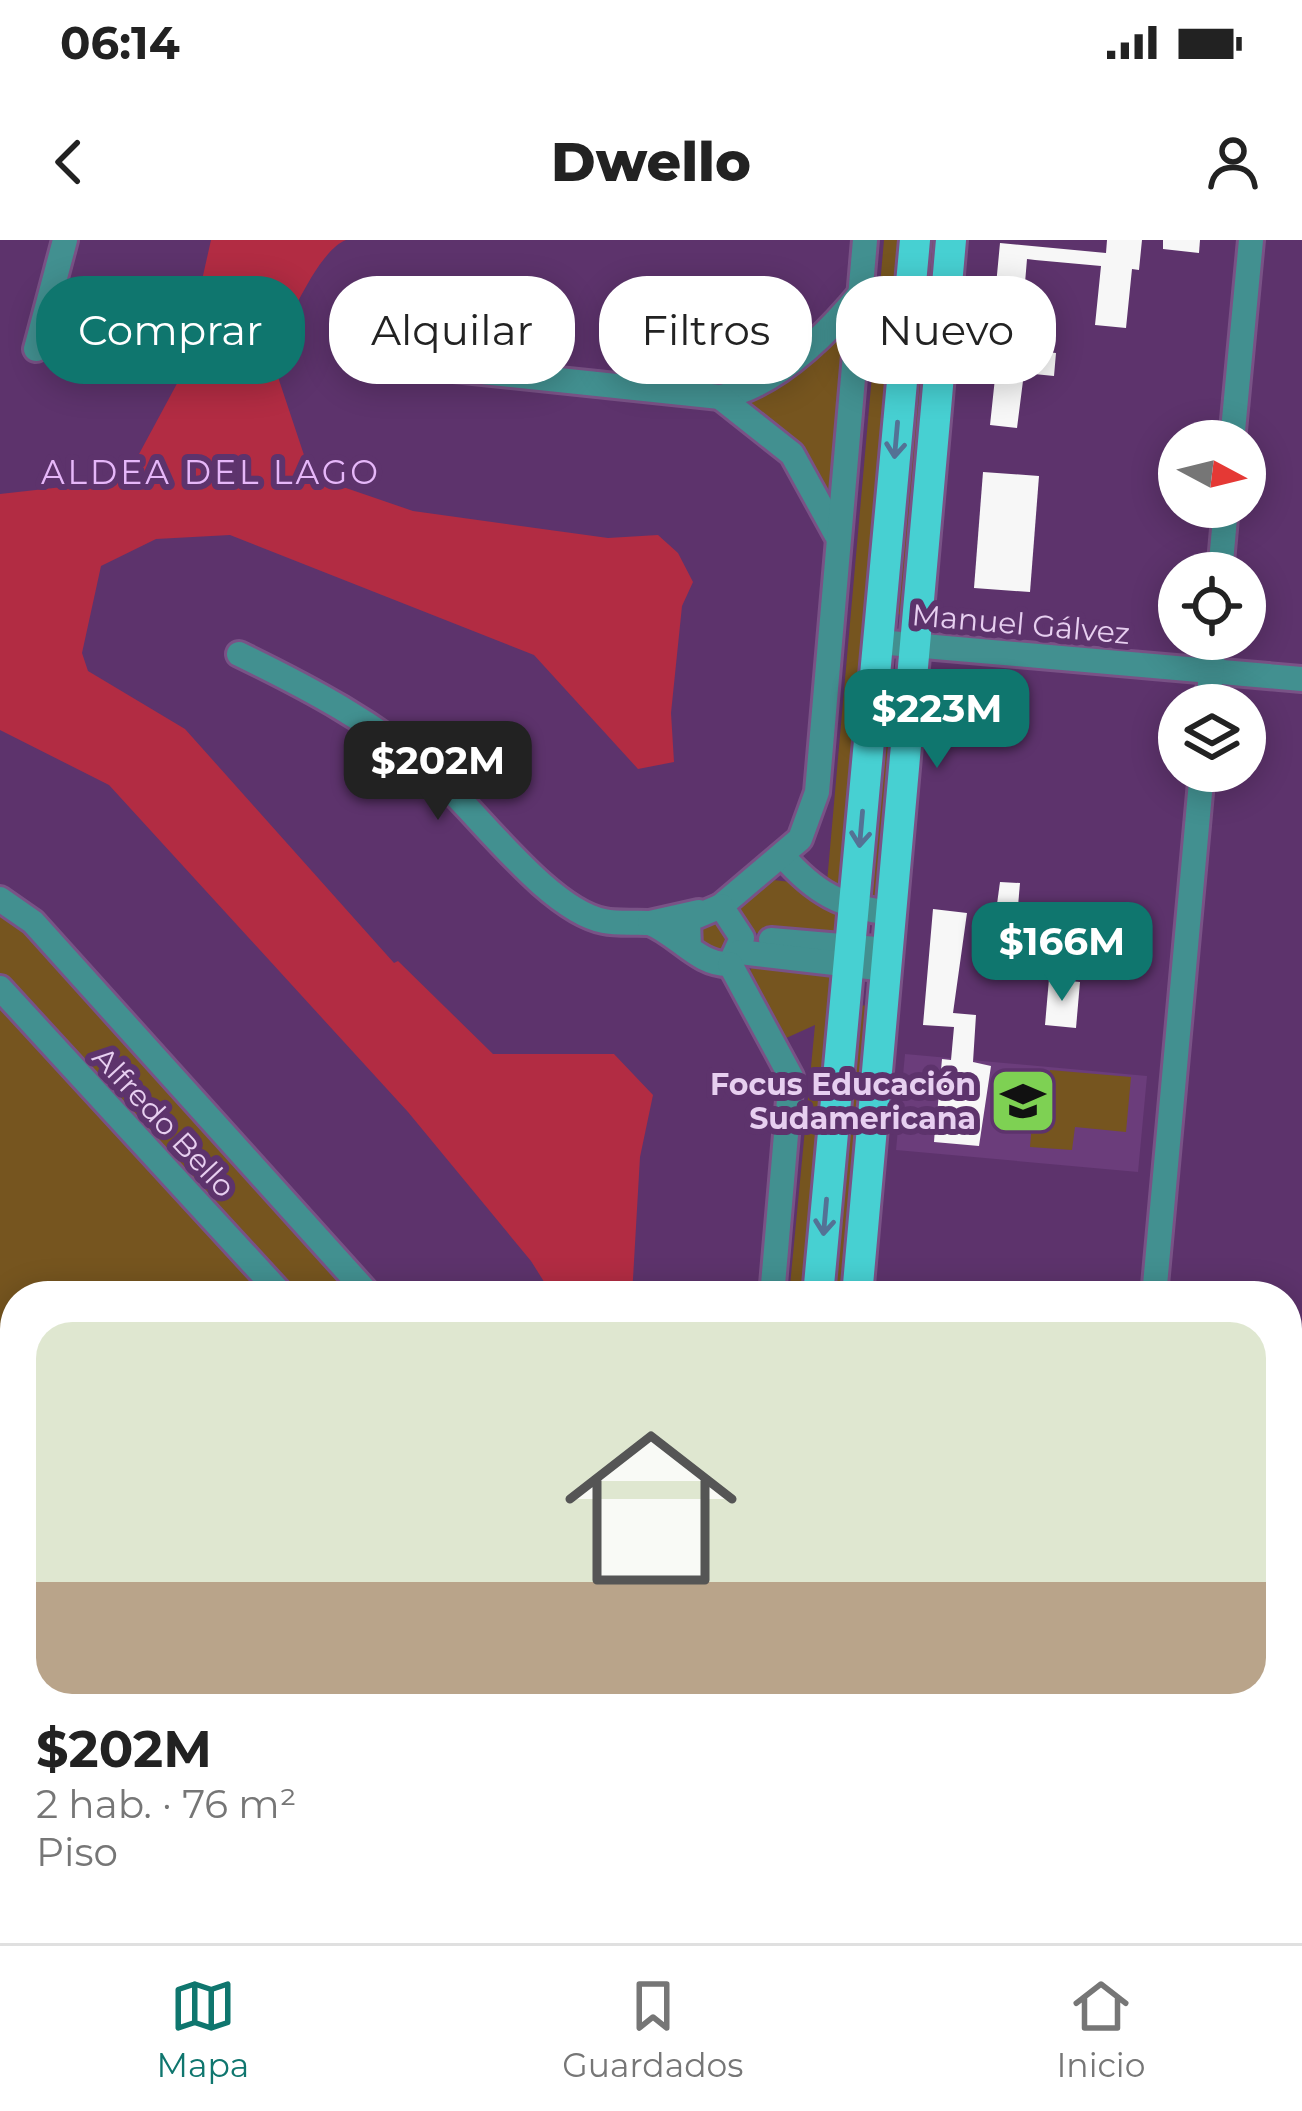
<!DOCTYPE html>
<html lang="es">
<meta charset="utf-8">
<style>
body{margin:0;font-family:Montserrat,sans-serif;background:#f6f6f6;color:#222;height:100vh;display:flex;flex-direction:column;font-size:45px;white-space:nowrap}
*{box-sizing:border-box;margin:0}
p{font-size:39px;color:#767676}
.icon{flex:none;width:66px;height:66px;fill:none;stroke:currentColor;stroke-width:2;stroke-linecap:round;stroke-linejoin:round}
.map{position:relative;flex:1;overflow:hidden}
.panel{position:absolute;left:0px;top:1041px;width:1302px;height:663px;display:flex;flex-direction:column;background:#fff;border-radius:48px 48px 0 0;box-shadow:0 6px 30px #0003}
.panel>*{flex:none}
.guide{position:absolute;left:36px;top:36px;width:1230px;height:108px;display:flex;gap:24px}
.needle{width:78px;rotate:97deg}
.fabs{position:absolute;left:1158px;top:180px;display:grid;gap:24px}
.fabs a{display:grid;place-items:center;width:108px;height:108px;border-radius:50%;background:#fff;box-shadow:0 6px 30px #0003;font-size:60px}
.price{position:absolute;translate:-50% -102px;padding:0 27px;border-radius:24px;background:#0f766e;color:#fff;font-size:39px;line-height:78px;filter:drop-shadow(0 3px 6px #0008)}
.price::after{content:'';position:absolute;left:50%;top:72px;width:36px;height:27px;margin-left:-18px;background:inherit;clip-path:polygon(0 0,100% 0,50% 100%)}
.price.selected{background:#222;color:#fff}
ul{padding:0;list-style:none}
li{display:grid;align-content:center;gap:24px;height:636px;padding:0 36px}
li span{display:grid;place-items:center;height:372px;border-radius:36px;color:#555}
li>.icon{margin-inline-start:auto}
span .icon{width:216px;height:216px;fill:#fffc;stroke-width:1}
li b{font-size:51px}
.tag{padding:0 42px;border-radius:48px;background:#fff;box-shadow:0 6px 30px #0003;font-size:42px;line-height:108px}
.tag.selected{background:#0f766e;color:#fff}
.status{display:flex;justify-content:space-between;align-items:center;height:84px;padding:0 60px;background:#fff;direction:ltr}
.status svg{height:33px;fill:currentColor}
header{display:flex;justify-content:space-between;align-items:center;height:156px;padding:0 36px;background:#fff;font-size:54px;font-weight:800}
.dock{display:flex;justify-content:space-around;align-items:center;height:168px;border-top:3px solid #e0e0e0;background:#fff;font-size:33px;color:#767676}
.dock a{display:grid;justify-items:center;gap:6px}
.dock .selected{color:#0f766e}
.map>svg:first-child{display:block}
</style>
<div class="status"><b>06:14</b><svg viewBox="0 0 49 12"><path d="M0 12V9h3v3zM5 12V6h3v6zM10 12V3h3v9zM15 12V0h3v12zM26 1h20v11H26zM47 4h2v5h-2z"/></svg></div>
<header><svg class="icon" aria-label="back" viewBox="0 0 24 24"><path d="M15 5l-7 7 7 7"/></svg>Dwello<svg class="icon" aria-label="person" viewBox="0 0 24 24"><circle cx="12" cy="8" r="4"/><path d="M4 21q1-7 8-7t8 7"/></svg></header>
<div class="map">
<svg width="1302" height="1703" viewBox="0 0 1302 1703">
<rect width="100%" height="100%" fill="#5d336c"/>
<path fill="#6b3d7b" d="M905,814L1147,836L1138,932L896,910Z"/>
<g fill="#76551f">
<path d="M884,0H915L818,1056H789L815,785L784,799L775,796L748,735L767,695C746,692 740,686 736,665L764,639L791,642L825,665Z"/>
<path d="M926,0H943L906,372L900,375L895,372Z"/>
<path d="M844,87L852,92L830,262L747,163Z"/>
<path d="M891,434L898,436L881,670L868,675L886,439Z"/>
<path d="M721,666L740,712L704,720L688,680Z"/>
<path d="M0,674L17,683L357,1056H15V1689H1275L1302,1691V1703H0Z"/>
<path d="M868,765L873,770L847,1056H831L859,766Z"/>
<path d="M1050,830L1131,837L1126,892L1075,887L1072,910L1030,907L1032,883L1045,884Z"/>
</g>
<g fill="#9f742e">
<path d="M29,1689H44L54,1703H0V1698Z"/>
<path d="M457,1689H710L707,1702L473,1703Z"/>
</g>
<g fill="#b22c43">
<path d="M211,0H346C317,11 287,86 271,116L311,236L413,271L608,298L658,295L678,313L693,342L682,366L671,473L674,522L638,529L534,415L230,295L156,299L101,326L82,413L88,431L185,489L394,723L398,721L493,814H614L653,855L640,917L632,1056H553L531,1021L408,872L109,545L0,490V254L125,240L180,138Z"/>
<path d="M0,1346L15,1366V1418L0,1399Z"/>
<path d="M234,1689H313L327,1703H250Z"/>
</g>
<g fill="#f7f7f7">
<path d="M1107,0H1142L1139,30L1132,29L1126,88L1095,85L1101,26L1035,20L1027,19L1022,79L993,77L1000,3L1106,13Z"/>
<path d="M1163,0H1200L1199,13L1163,9Z"/>
<path d="M984,105L1056,113L1054,136L1024,133L1017,188L990,185L995,138L981,136Z"/>
<path d="M983,232L1039,236L1030,352L974,348Z"/>
<path d="M1000,642L1020,643L1018,666L997,664Z"/>
<path d="M933,669L967,673L953,773L976,775L973,822L991,826L979,906L934,902L935,888L922,887L923,874L937,875L942,819L951,820L954,787L923,785Z"/>
<path d="M1049,739L1080,742L1076,788L1045,785Z"/>
</g>
<g fill="none" stroke-linecap="round" stroke-linejoin="round">
<g stroke="#795286" stroke-width="30">
<g id="minor">
<path d="M36,109L65,0"/>
<path d="M435,127L720,157C775,147 826,95 861,53"/>
<path d="M720,157L792,214L836,294"/>
<path d="M1232,201L1251,0"/>
<path d="M1220,333L1226,267"/>
<path d="M878,402L1302,439"/>
<path d="M239,414C309,448 377,484 436,536C478,573 548,670 604,681C618,684 636,682 650,683"/>
<path d="M1208,465L1214,399"/>
<path d="M782,615C815,653 841,667 891,673"/>
<path d="M0,659L33,682L370,1056"/>
<path d="M721,666L800,599L817,552L865,0"/>
<path d="M771,700L888,710"/>
<path d="M689,708L688,680L721,666L742,698L730,724C699,726 678,694 650,683L699,672"/>
<path d="M740,712L886,729"/>
<path d="M730,724L791,837L772,1056"/>
<path d="M0,748L283,1056"/>
<path d="M1154,1056L1202,531"/>
<path d="M1287,1163L1302,1164"/>
<path d="M1275,1689L1302,1691"/>
</g>
</g>
<g stroke="#795286" stroke-width="36">
<g id="major">
<path d="M818,1056L915,0"/>
<path d="M857,1056L951,0"/>
<path d="M766,1703V1689"/>
<path d="M801,1703L802,1689"/>
</g>
</g>
<path stroke="#8f6c9c" stroke-width="3" stroke-dasharray="3 9" stroke-linecap="butt" d="M230,1703L241,1689"/>
<use href="#minor" stroke="#429090" stroke-width="24"/>
<use href="#major" stroke="#47d0d2" stroke-width="30"/>
</g>
<defs><path id="oneway-shaft" d="M-6 0H5M1.5-3L5.5 0L1.5 3" fill="none" stroke-width="1.6" stroke-linecap="round" stroke-linejoin="round" transform="scale(3)"/></defs>
<g stroke="#547295">
<use href="#oneway-shaft" transform="translate(896 200) rotate(95)"/>
<use href="#oneway-shaft" transform="translate(861 589) rotate(95)"/>
<use href="#oneway-shaft" transform="translate(825 977) rotate(95)"/>
</g>
<defs>
<g id="university-square" transform="scale(3.45)"><rect x="-9" y="-9" width="18" height="18" rx="4" fill="#7ed153" stroke="#5d336c"/><path d="M0-5L7-2L0 1L-7-2ZM-4 1L0 2.5L4 1V4Q0 6-4 4Z" fill="#111"/></g>
</defs>
<g fill-rule="evenodd">
<use href="#university-square" x="1023" y="861"/>
</g>
<g text-anchor="middle" dominant-baseline="central" stroke-width="12" stroke-linejoin="round" paint-order="stroke">
<g font-size="30" fill="#e7cff0" stroke="#5d336c">
<text transform="translate(1021 384) rotate(5)">Manuel Gálvez</text>
<text transform="translate(164 882) rotate(47)">Alfredo Bello</text>
</g>
<g font-size="30" font-weight="bold" fill="#e7cff0" stroke="#5d336c" text-anchor="end">
<text x="976" y="844">Focus Educación<tspan x="976" dy="34">Sudamericana</tspan></text>
</g>
<g font-size="33" letter-spacing="3" fill="#e6b7f9" stroke="#5d336c">
<text x="211" y="232">ALDEA DEL LAGO</text>
</g>
</g>
</svg>
<div class="fabs">
<a><svg class="needle" viewBox="-14 -14 28 28"><path d="M0-13l5 13h-10z" fill="#e53935"/><path d="M0 13l5-13h-10z" fill="#767676"/></svg></a>
<a><svg class="icon" aria-label="locate" viewBox="0 0 24 24"><circle cx="12" cy="12" r="6"/><path d="M12 2v4M12 18v4M2 12h4M18 12h4"/></svg></a>
<a><svg class="icon" aria-label="layers" viewBox="0 0 24 24"><path d="M12 4l9 5-9 5-9-5zM3 14l9 5 9-5"/></svg></a>
</div>
<b class="price" style="left:937px;top:531px">$223M</b>
<b class="price selected" style="left:438px;top:583px">$202M</b>
<b class="price" style="left:1062px;top:764px">$166M</b>
<div class="guide">
<a class="tag selected">Comprar</a>
<a class="tag">Alquilar</a>
<a class="tag">Filtros</a>
<a class="tag">Nuevo</a>
</div>
<section class="panel">
<ul>
<li><span style="background:linear-gradient(#dfe7d0 70%,#b9a48a 0)"><svg class="icon" aria-label="home" viewBox="0 0 24 24"><path d="M3 11l9-7 9 7M6 9v11h12V9"/></svg></span><div><b>$202M</b><p>2 hab. · 76 m²</p><p>Piso</p></div></li>
</ul>
</section>
</div>
<nav class="dock">
<a class="selected"><svg class="icon" aria-label="map" viewBox="0 0 24 24"><path d="M3 6l6-2 6 2 6-2v14l-6 2-6-2-6 2zM9 4v14M15 6v14"/></svg>Mapa</a>
<a><svg class="icon" aria-label="saved" viewBox="0 0 24 24"><path d="M7 4h10v16l-5-4-5 4z"/></svg>Guardados</a>
<a><svg class="icon" aria-label="home" viewBox="0 0 24 24"><path d="M3 11l9-7 9 7M6 9v11h12V9"/></svg>Inicio</a>
</nav>
